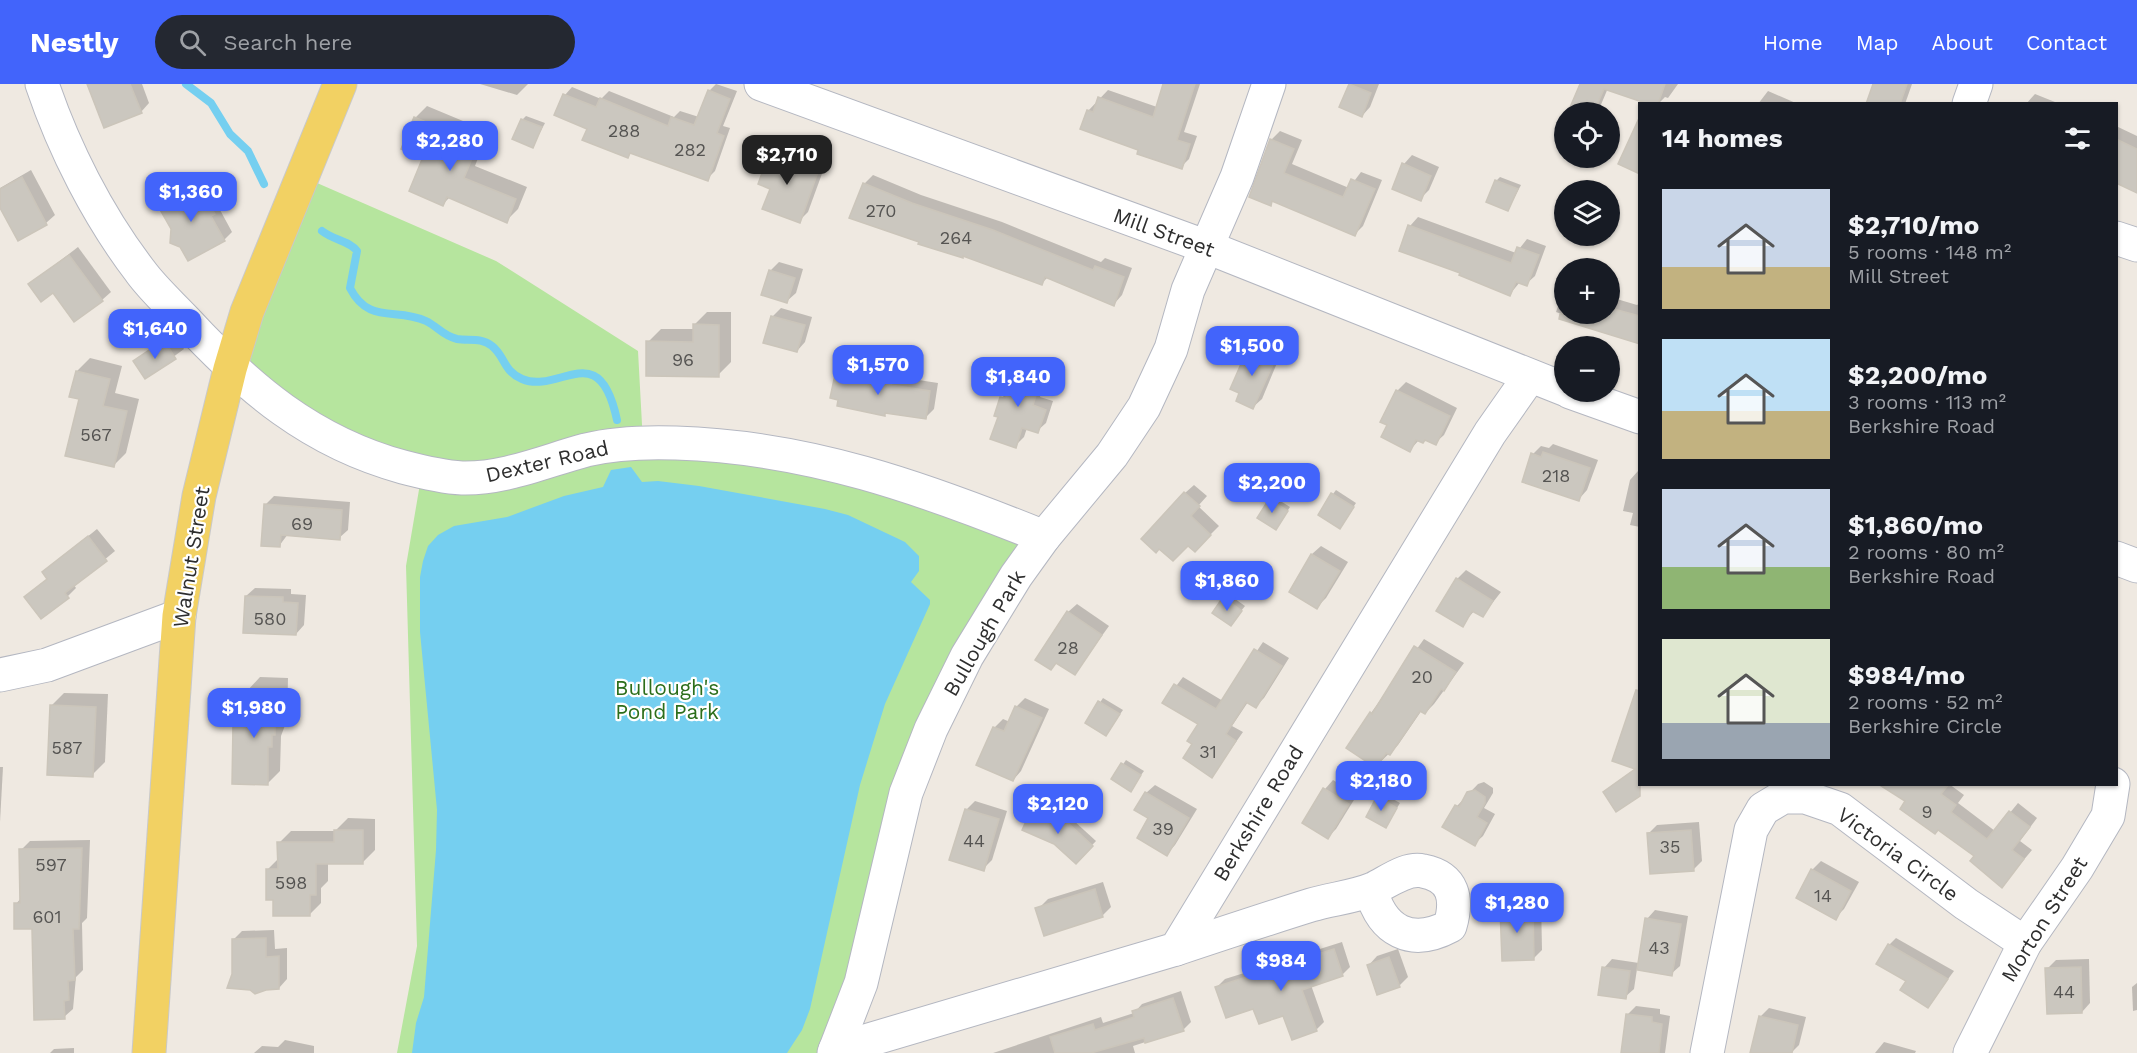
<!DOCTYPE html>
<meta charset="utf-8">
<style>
body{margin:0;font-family:"Work Sans",sans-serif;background:#242831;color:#f1f3f6;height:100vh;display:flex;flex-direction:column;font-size:22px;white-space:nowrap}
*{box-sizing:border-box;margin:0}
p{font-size:20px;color:#9ea1a6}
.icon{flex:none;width:33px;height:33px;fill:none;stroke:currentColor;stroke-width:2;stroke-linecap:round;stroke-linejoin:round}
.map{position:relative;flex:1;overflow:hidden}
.drawer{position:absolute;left:1638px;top:18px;width:480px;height:684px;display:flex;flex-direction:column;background:#171b24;border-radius:0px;box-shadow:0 2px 4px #0004}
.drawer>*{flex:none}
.fabs{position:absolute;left:1554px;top:18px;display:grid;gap:12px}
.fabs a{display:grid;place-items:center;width:66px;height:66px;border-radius:50%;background:#171b24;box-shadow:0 2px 4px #0004;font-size:30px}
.price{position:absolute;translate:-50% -51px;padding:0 14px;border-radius:12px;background:#4264fb;color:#fff;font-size:20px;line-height:39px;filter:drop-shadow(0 2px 3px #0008)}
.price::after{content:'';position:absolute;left:50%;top:36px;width:18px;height:14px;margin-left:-9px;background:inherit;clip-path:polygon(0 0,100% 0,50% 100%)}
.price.current{background:#222;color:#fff}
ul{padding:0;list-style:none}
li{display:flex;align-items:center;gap:18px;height:150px;padding:0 24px}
li span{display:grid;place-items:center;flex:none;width:168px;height:120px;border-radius:0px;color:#555}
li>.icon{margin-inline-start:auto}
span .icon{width:72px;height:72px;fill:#fffc;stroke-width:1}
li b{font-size:26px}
h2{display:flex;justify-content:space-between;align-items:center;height:72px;padding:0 24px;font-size:26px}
header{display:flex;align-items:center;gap:36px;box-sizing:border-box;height:84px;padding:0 30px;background:#4264fb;color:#fff}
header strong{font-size:28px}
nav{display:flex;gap:33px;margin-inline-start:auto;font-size:21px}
.search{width:420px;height:54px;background:#242831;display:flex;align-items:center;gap:15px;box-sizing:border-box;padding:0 21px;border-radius:33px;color:#9ea1a6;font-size:22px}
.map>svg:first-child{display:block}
</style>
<header>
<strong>Nestly</strong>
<div class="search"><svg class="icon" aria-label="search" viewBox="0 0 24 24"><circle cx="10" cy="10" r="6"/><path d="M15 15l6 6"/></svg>Search here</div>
<nav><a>Home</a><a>Map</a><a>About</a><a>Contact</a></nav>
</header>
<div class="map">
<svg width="2137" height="969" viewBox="0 0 2137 969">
<rect width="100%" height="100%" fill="#efe9e1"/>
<path fill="#b6e59e" d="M301,92L496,177L638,267L643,359L722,362L1044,453L967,572L834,969H397L417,862L406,482L422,388L230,285Z"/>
<path fill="#75cff0" d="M631,383L642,398L658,397L699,402L825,425L848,431L905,458L919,472V487L911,498L930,516V520L885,620L860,701L810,925L802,946L787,969H412L416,939L424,913L436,766L437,726L420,548V493L423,477L428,462L438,451L454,442L507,433L564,412L603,403L611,386Z"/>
<g fill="#0003">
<path d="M91,0H142L149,19L141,28Z"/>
<path d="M480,0H528L517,11Z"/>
<path d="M716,0L737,7L723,42L730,44L715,87L707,95L632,68L628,72L589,44L556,31L565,11L572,3L601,15L609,7L674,33L680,27L699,33L709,7Z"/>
<path d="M1165,0H1200L1184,48L1197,52L1189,75L1181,83L1140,65L1088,27L1108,6L1157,23Z"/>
<path d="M1351,0H1379L1370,23L1362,32L1341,22Z"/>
<path d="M1582,0H1678L1668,14L1665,13L1658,20L1608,4L1600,23L1595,28H1584L1572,23Z"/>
<path d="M1875,0H1912L1905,20H1868Z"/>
<path d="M1768,7L1798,20H1758Z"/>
<path d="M2035,10L2060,20H2026Z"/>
<path d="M427,22L475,42L471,52L484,58L475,82L527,103L518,125L506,137L450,113L443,120L424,73L415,34Z"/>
<path d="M526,32L545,39L533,62L522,36Z"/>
<path d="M2116,42L2137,52V107L2116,89Z"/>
<path d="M1280,47L1302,56L1292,80L1349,104L1361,88L1382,96L1363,142L1355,150L1274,116L1270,120L1271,56Z"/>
<path d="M780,59L827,76L808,128L799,137L771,104V68Z"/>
<path d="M1412,71L1439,83L1429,106L1420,115L1404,80Z"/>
<path d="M31,86L55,131L46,139L18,155L0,121V104Z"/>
<path d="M873,91L921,111L1002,138L1101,178L1105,174L1132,184L1122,211L1114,220L1048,193L1042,199L964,170L864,100Z"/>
<path d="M1500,93L1521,101L1508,126L1496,97Z"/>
<path d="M202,95L208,106L213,103L223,120L219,124L232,148L224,156L172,144L159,122L168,113Z"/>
<path d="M1418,133L1516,169L1527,155L1546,162L1535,192L1526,200L1520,198L1510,210L1462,188L1410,142Z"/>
<path d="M78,163L111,208L102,216L30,200Z"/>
<path d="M779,178L803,185L796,209L787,217L763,210L771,186Z"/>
<path d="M1564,204V230H1610V213L1637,221L1640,219V258L1556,228Z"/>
<path d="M781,224L812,233L805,258L797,267L772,233Z"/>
<path d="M707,228H731V278L718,291L648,258L661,245H694V241Z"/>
<path d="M173,249L184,265L146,293L135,277Z"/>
<path d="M1258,256L1282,267L1262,315L1253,323L1249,265Z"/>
<path d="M1026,273L1047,280L1044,289L1048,290L1040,313L1053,317L1046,339L1037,347L1027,344L1024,353L1015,362L1000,332L1002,314L1009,306L1018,281Z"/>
<path d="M90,274L122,282L115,309L139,315L126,369L113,382L80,314L77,287Z"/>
<path d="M846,278L900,289L899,293L938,299L934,325L925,334L886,328L884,330L837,287Z"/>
<path d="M1406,298L1457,324L1444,351L1435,359L1426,354L1419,356L1410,366L1389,340L1397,307Z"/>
<path d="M1553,360L1598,376L1587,406L1579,415L1533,370L1541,362L1549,364Z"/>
<path d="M1638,387H1640V443L1630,441L1633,429L1623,427L1630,396Z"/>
<path d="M1194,401L1207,412L1198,422L1219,442L1195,466L1188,460L1185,409Z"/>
<path d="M1336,406L1356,419L1340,443L1333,410Z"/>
<path d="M274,412L350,418L348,446L339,454L288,450L279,462L265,421Z"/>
<path d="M1274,413L1290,423L1276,444L1270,416Z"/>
<path d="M97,445L115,467L74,501L76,504L68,512L41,533L48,494L44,488Z"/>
<path d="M1321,462L1348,478L1326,514L1317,523L1291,507L1312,470Z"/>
<path d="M1466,486L1501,508L1483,531L1475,526L1462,541L1457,495Z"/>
<path d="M255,504L291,505V510L306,511L304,541L296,550L246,512Z"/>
<path d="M1228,510L1245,522L1234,536L1214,528Z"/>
<path d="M1077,520L1109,542L1075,589L1068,528Z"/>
<path d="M1424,555L1464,579L1434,620L1425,629L1422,626L1398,661L1376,682L1371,629Z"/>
<path d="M1263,558L1289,574L1264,614L1256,622L1248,618L1232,642L1243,648L1212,692L1194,660L1200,640L1164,618L1183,593L1223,617Z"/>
<path d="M260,593L288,594L287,636L281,652L280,687L267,700L234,641L247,628V607Z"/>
<path d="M64,609L108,610L105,678L92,691L51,622Z"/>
<path d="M1025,614L1049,625L1021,687L1013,696L994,644L1003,635L1010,638L1016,623Z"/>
<path d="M1103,614L1123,626L1106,650L1087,638Z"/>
<path d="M1126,676L1144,687L1130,706L1113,695Z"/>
<path d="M0,683H3L0,738Z"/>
<path d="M1333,696L1357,711L1336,745L1328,753L1304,739L1325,705Z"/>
<path d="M1484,698L1493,704V709L1484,724L1495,730L1483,752L1474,760L1444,742L1457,722L1478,700Z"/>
<path d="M1881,700H1949L1964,711L1958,719L1995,747L2018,719L2037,734L2020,757L2032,766L2002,802L1976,772L1908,717Z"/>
<path d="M1155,701L1197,725L1175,761L1167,770L1146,709Z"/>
<path d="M1382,709L1400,719L1386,742L1378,713Z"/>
<path d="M975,717L1007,727L992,776L983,785L966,726Z"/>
<path d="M1037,721L1073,736L1096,757L1076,778L1033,725Z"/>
<path d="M348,734L375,735V766L363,778H328V797L321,804V819L309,831L274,814L268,785L279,774V759L291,747H335Z"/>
<path d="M1699,738L1702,777L1694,785L1648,750L1657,741Z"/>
<path d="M90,756L87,834L82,839L83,886L76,893L73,925L64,933L33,843L16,820L21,814V766L30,757Z"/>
<path d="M1821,777L1859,798L1844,825L1835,834L1812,786Z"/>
<path d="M1103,798L1111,823L1102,832L1039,824L1048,815Z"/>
<path d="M1541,815L1542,866L1534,874L1502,824L1510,816Z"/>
<path d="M1655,826L1688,832L1680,882L1671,890L1637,885L1634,905L1625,913L1604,884L1612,875L1639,879L1647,835Z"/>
<path d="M274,846L275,865L287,864V895L279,904L233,890V856L242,847Z"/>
<path d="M1896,854L1954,887L1928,922L1908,897L1889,861Z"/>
<path d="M1342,858L1350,883L1342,891L1311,901L1324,938L1316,946L1284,930L1254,923L1217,903L1225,895Z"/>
<path d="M1398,865L1408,893L1399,902L1369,881L1377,872Z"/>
<path d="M2089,875L2090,919L2082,928L2047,885L2056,876Z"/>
<path d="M2137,899V926L2133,927L2132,903Z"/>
<path d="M1181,907L1191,938L1183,946L1133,962L1135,969H993L1101,933L1103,939L1134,929L1142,920Z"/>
<path d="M1636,922L1660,925V930L1670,932L1665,969H1623L1627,931Z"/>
<path d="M1769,924L1806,933L1799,961L1791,969H1752L1760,933Z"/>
<path d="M285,956L314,962V969H254L262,962L278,963Z"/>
<path d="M1884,958L1916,967L1915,969H1875Z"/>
<path d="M74,964V969H50L54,965Z"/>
</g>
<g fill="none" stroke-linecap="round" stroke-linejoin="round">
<g stroke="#75cff0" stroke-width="8">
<path d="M186,0L211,19L230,50L248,67L264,100"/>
<path d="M322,147C333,156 350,157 357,167L350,204C369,241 396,223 426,237C437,242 443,252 457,255C469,257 481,253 492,262C505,272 503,287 522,295C560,311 599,251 617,336"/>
</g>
</g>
<g fill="#cbc7bf" stroke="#cbc5ba" stroke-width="1.5">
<path d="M87,0H130L142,29L104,44Z"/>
<path d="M1163,0H1195L1177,56L1190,60L1182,85L1137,70L1138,66L1080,45L1087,26L1093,28L1098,13L1153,33Z"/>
<path d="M1349,0L1371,9L1362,33L1339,23Z"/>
<path d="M1580,0H1665L1658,20H1648L1604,5L1594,28H1568Z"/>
<path d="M1873,0H1907L1900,20H1866Z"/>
<path d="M708,6L730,15L717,49L724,52L708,97L630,69L628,74L582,56L587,45L554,31L563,10L596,23L600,14L668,42L671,33L694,41Z"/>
<path d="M1640,32V90L1618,80Z"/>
<path d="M414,33L464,54L460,64L474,70L464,94L516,115L507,139L447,113L443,122L409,107L423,73L401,65Z"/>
<path d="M521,35L542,43L533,64L512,55Z"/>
<path d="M1270,55L1294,65L1284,89L1343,113L1351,95L1375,105L1355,152L1272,117L1271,122L1249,113Z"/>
<path d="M2116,55L2137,65V109L2116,99Z"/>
<path d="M770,67L819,85L800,139L762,125L770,105L758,100Z"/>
<path d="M1402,79L1431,92L1421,117L1392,105Z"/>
<path d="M22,93L47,141L18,157L0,124V105Z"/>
<path d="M1495,96L1518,105L1508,127L1486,118Z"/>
<path d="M863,99L912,119L993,146L1093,186L1095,182L1124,193L1114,222L1045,193L1042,201L963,172V174L918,160L919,158L849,134Z"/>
<path d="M193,102L200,114L204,111L215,130L211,132L225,157L188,177L180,163L170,159L171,145L158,122Z"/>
<path d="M1408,141L1511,179L1517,163L1539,171L1527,202L1516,198L1510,212L1459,191L1460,189L1399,167Z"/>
<path d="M69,171L103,217L74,238L53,209L41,218L28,200Z"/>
<path d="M769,186L795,194L787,219L761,211Z"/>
<path d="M1610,224L1640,232V260L1559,235L1560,230H1610Z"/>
<path d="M771,232L805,241L797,268L763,259Z"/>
<path d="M693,240L719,241V293L646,292V257L693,258Z"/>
<path d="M164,256L176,275L145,295L133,277Z"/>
<path d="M1248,264L1275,276L1253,325L1236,317L1239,309L1230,305Z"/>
<path d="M1016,280L1039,288L1036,297L1040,299L1033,321L1046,326L1038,349L1022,344L1016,364L990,355L998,333L994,332L1000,313L1005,314Z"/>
<path d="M836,286L892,297L891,301L930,307L926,335L885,329V332L837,322L838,316L830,314Z"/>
<path d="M76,287L110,295L103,322L127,327L114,383L65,372L79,315L69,313Z"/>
<path d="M1396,306L1450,332L1436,361L1425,356L1423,359L1416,356L1410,368L1381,353L1387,341L1380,338Z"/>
<path d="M1543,368L1590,384L1579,417L1522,398L1531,369L1541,373Z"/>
<path d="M1184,408L1200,422L1191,432L1211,451L1195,468L1188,462L1173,477L1159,465L1156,469L1141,455Z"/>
<path d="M1331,409L1354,423L1340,445L1318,431Z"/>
<path d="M1269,415L1288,427L1276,446L1257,434Z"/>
<path d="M264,420L342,426L340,456L281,451L280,463L261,462Z"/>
<path d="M88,452L107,477L65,509L69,514L41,535L24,513L47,495L42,488Z"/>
<path d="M1311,470L1340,487L1317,525L1289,508Z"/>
<path d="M1456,494L1493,517L1483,533L1472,527L1463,543L1436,527Z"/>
<path d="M245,512L283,513V518L298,519L296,551L243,549Z"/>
<path d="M1223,513L1242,527L1231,542L1212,529Z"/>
<path d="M1067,527L1102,551L1075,591L1056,579L1051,586L1035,576Z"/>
<path d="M1414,562L1456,588L1444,607L1441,605L1425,630L1420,627L1390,671L1386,669L1376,684L1346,664L1370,628L1372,630Z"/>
<path d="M1254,565L1282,582L1256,624L1246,618L1226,650L1236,657L1212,694L1183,674L1192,660L1187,657L1198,640L1162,619L1174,600L1216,625Z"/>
<path d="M246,606H275V651H272V663H268V701L232,700L233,640L245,641Z"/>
<path d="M1636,606L1640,607V712L1616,728L1603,708L1635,685L1612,677Z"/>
<path d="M1098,617L1120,630L1106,652L1085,639Z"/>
<path d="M50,621L96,623L93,693L47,691Z"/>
<path d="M1015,622L1042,634L1013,697L976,681L993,643L1004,647Z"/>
<path d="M1121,679L1141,691L1131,708L1111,695Z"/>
<path d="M1878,700H1949L1941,710L1956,721L1951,728L1987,755L2009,727L2030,743L2012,766L2024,775L2002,804L1970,777L1974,772L1938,746L1935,750L1900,725L1905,717Z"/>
<path d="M1323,704L1349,720L1328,755L1302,739Z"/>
<path d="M1475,706L1485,713V719L1477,733L1487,739L1475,762L1442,743L1455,721L1459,723L1467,708Z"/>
<path d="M1145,708L1189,734L1167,772L1137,754L1148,734L1134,726Z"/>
<path d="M1377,712L1397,724L1386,744L1366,733Z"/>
<path d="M1032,724L1069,740L1093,762L1076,780L1054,760L1022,746Z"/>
<path d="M965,725L999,735L984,787L949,776Z"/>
<path d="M334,746H363V780H316V811H310V832H273V816H266V785H278L277,758H334Z"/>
<path d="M1691,746L1694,787L1650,790L1647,749Z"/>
<path d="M82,764L79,845H73L75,896L68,897L69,916L64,917L65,935L34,936L32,845H14V819H20L19,765Z"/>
<path d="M1811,785L1851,807L1836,836L1796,814Z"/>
<path d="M1095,805L1103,833L1044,852L1035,824Z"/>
<path d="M1533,822L1534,876L1502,877L1500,824Z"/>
<path d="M1645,834L1681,840L1672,892L1637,886Z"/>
<path d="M266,854V873L279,872V905L266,906L255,910L250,906L227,904L232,890V855Z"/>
<path d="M1888,860L1948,895L1928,924L1900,906L1906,897L1876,880Z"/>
<path d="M1334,865L1343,892L1302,906L1317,947L1292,956L1283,932L1259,940L1253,925L1226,934L1215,903Z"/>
<path d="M1389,873L1400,903L1377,911L1367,881Z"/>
<path d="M1602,883L1630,887L1626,915L1598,911Z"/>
<path d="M2081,883L2082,929L2047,930L2045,884Z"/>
<path d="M1173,914L1184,947L1145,959L1144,954L1091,969H1055L1050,953L1093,940L1095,946L1134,933L1132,927Z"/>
<path d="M1626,930L1652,933V938L1662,940L1659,969H1621Z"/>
<path d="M1759,932L1798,941L1792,969H1750Z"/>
</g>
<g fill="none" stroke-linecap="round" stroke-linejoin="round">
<g stroke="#b4b7c1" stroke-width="35">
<g id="minor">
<path d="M42,0C64,65 98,132 140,187C153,205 170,220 185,236C248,304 311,358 403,383C422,388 442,393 462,394C505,395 545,377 586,366C615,359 646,358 676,359C808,363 923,404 1044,453"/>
<path d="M761,0L1207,163L1564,305"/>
<path d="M1969,20L1976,0"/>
<path d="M2116,154L2137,161"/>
<path d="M1570,308L1640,333"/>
<path d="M2116,474L2137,482"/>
<path d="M0,591L47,581L179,532"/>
<path d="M1176,865C1221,850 1266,835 1311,821C1331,815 1354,813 1373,805C1388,798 1406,783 1423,787C1454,793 1458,815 1450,842C1411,863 1382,847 1371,806"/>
<path d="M835,966L1176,865L1490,349L1530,292"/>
<path d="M834,969L861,899L906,709L931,645L967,572L1016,492L1044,453L1112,371L1144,323L1171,265L1188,206L1237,93L1269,0"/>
<path d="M1707,969L1751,746L1763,725L1783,713H1805L1840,725L1966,820L2025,859"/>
<path d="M1970,969L2025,859L2077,784L2108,732L2113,700"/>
</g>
</g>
<g stroke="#c9c9c9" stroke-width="35">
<path id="major" d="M149,969L179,532L199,412L230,285L247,228L340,0"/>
</g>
<use href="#minor" stroke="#fff" stroke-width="33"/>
<use href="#major" stroke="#f2d163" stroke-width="33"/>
</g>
<g text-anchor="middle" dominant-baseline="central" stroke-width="4.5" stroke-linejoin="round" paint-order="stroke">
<g font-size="18" fill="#555452">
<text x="624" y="46">288</text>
<text x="690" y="65">282</text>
<text x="881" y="126">270</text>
<text x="956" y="153">264</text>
<text x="683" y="275">96</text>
<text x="96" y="350">567</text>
<text x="1556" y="391">218</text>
<text x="302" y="439">69</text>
<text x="270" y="534">580</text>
<text x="1068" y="563">28</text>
<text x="1422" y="592">20</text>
<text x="67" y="663">587</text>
<text x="1208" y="667">31</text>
<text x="1927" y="727">9</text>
<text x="1163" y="744">39</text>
<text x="974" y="756">44</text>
<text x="1670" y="762">35</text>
<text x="51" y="780">597</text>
<text x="291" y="798">598</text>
<text x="1823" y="811">14</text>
<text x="47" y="832">601</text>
<text x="1659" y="863">43</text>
<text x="2064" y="907">44</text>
</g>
<g font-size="21" fill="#2e2e2e" stroke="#fff">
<text transform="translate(1164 148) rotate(20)">Mill Street</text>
<text transform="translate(547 377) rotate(-13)">Dexter Road</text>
<text transform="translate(191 473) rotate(-81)">Walnut Street</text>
<text transform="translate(984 549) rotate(-60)">Bullough Park</text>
<text transform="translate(1258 729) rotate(-59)">Berkshire Road</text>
<text transform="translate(1898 770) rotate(36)">Victoria Circle</text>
<text transform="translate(2044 835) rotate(-58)">Morton Street</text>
</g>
<g font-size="21" fill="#2c6e1b" stroke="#fff">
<text x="667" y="603">Bullough's<tspan x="667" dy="24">Pond Park</tspan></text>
</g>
</g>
</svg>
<div class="fabs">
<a><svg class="icon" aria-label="locate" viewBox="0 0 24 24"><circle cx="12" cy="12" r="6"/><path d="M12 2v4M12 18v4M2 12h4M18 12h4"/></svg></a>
<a><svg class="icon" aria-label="layers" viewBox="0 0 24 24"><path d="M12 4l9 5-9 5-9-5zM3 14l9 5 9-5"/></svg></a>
<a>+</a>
<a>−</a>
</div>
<b class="price" style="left:450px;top:88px">$2,280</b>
<b class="price current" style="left:787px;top:102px">$2,710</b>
<b class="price" style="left:191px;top:139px">$1,360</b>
<b class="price" style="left:155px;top:276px">$1,640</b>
<b class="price" style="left:1252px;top:293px">$1,500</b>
<b class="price" style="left:878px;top:312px">$1,570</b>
<b class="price" style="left:1018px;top:324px">$1,840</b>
<b class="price" style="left:1272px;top:430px">$2,200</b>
<b class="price" style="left:1227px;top:528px">$1,860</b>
<b class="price" style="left:254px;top:655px">$1,980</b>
<b class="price" style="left:1381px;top:728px">$2,180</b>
<b class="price" style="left:1058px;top:751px">$2,120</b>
<b class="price" style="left:1517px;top:850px">$1,280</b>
<b class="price" style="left:1281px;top:908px">$984</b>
<section class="drawer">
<h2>14 homes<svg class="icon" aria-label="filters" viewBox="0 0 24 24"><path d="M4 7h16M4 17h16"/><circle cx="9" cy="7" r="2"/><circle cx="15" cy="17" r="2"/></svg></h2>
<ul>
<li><span style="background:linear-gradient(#c9d6e8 65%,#c2b280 0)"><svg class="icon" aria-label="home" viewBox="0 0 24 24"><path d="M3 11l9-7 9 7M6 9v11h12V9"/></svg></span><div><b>$2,710/mo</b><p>5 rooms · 148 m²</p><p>Mill Street</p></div></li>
<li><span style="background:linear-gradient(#bfe0f5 60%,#c2b280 0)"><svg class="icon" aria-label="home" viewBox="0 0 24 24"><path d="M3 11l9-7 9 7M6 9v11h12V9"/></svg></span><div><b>$2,200/mo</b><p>3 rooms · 113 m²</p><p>Berkshire Road</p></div></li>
<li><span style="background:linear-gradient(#c9d6e8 65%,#8fb573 0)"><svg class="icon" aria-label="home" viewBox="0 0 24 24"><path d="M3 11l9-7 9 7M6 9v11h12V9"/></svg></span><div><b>$1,860/mo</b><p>2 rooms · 80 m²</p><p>Berkshire Road</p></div></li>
<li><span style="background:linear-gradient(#dfe7d0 70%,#9aa5b1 0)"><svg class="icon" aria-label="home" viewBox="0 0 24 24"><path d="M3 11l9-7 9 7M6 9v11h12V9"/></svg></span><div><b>$984/mo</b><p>2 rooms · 52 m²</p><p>Berkshire Circle</p></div></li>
</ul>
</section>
</div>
